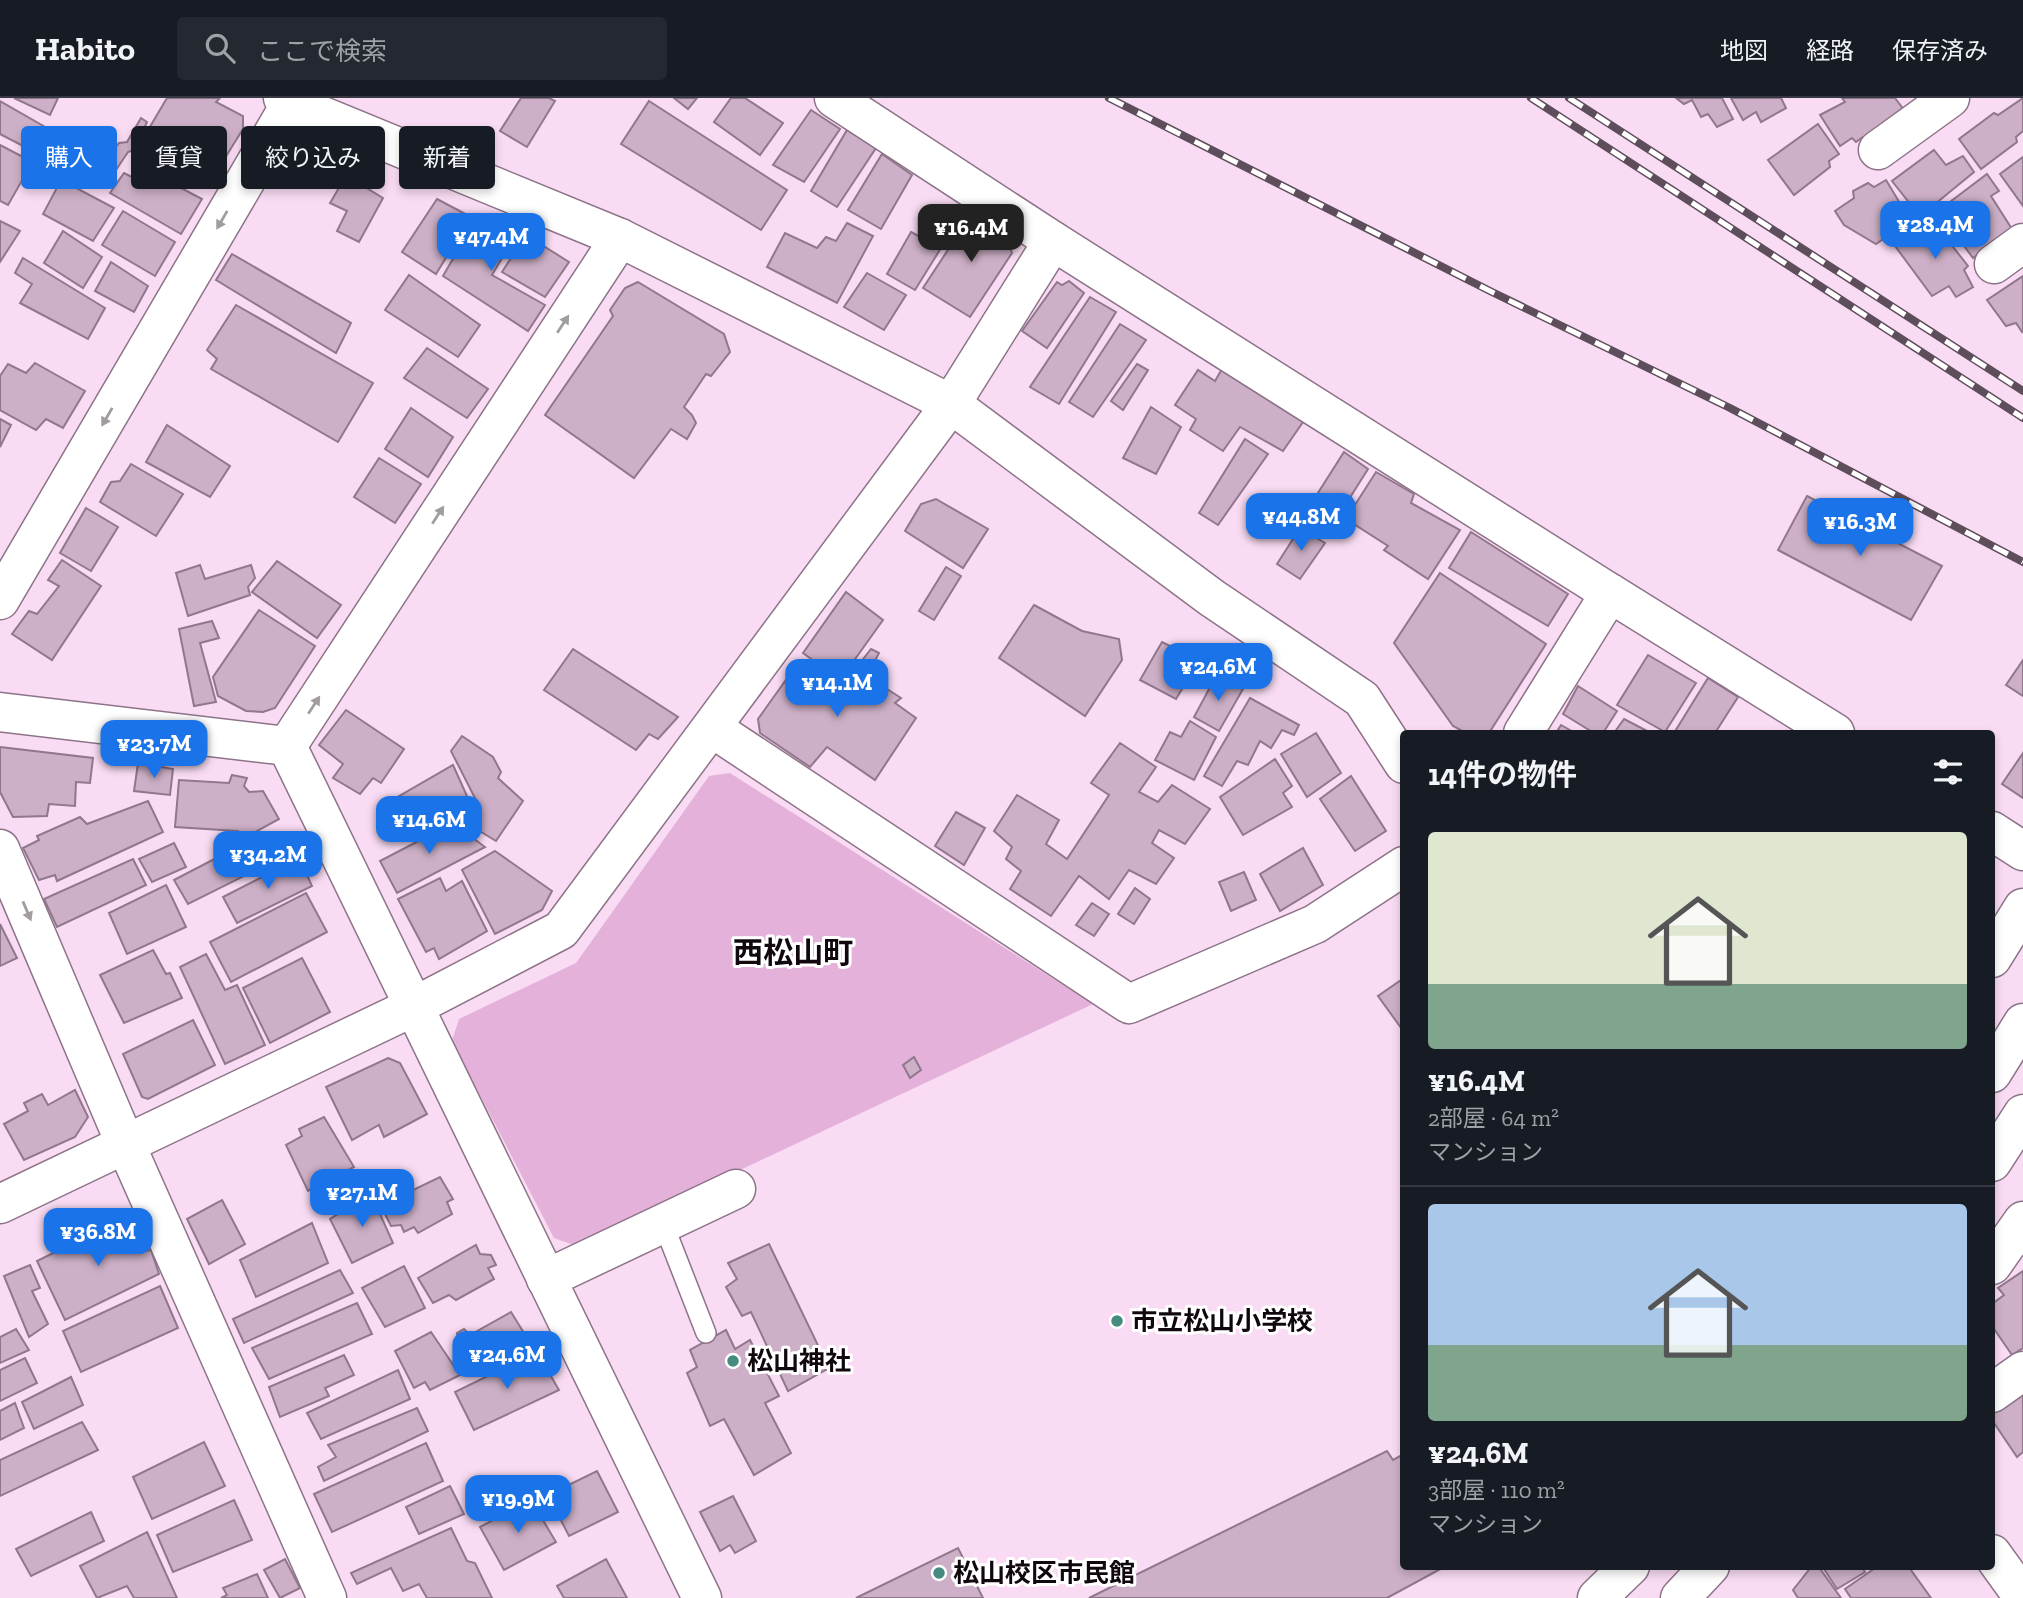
<!DOCTYPE html>
<html lang="ja">
<meta charset="utf-8">
<style>
body{margin:0;font-family:"Zilla Slab","Noto Sans JP",serif;background:#242831;color:#f1f3f6;height:100vh;display:flex;flex-direction:column;font-size:26px;white-space:nowrap}
*{box-sizing:border-box;margin:0}
p{font-size:23px;color:#9ea1a6}
.icon{flex:none;width:38px;height:38px;fill:none;stroke:currentColor;stroke-width:2;stroke-linecap:round;stroke-linejoin:round}
.map{position:relative;flex:1;overflow:hidden}
.side{position:absolute;left:1400px;top:632px;width:595px;height:840px;display:flex;flex-direction:column;background:#171b24;border-radius:7px;box-shadow:0 4px 10px #0003}
.side>*{flex:none}
.hud{position:absolute;left:21px;top:28px;width:665px;height:63px;display:flex;gap:14px}
.price{position:absolute;translate:-50% -60px;padding:0 16px;border-radius:14px;background:#1a73e8;color:#fff;font-size:23px;line-height:46px;filter:drop-shadow(0 2px 4px #0008)}
.price::after{content:'';position:absolute;left:50%;top:42px;width:21px;height:16px;margin-left:-10px;background:inherit;clip-path:polygon(0 0,100% 0,50% 100%)}
.price.current{background:#222;color:#fff}
ul{padding:0;list-style:none}
li{display:grid;align-content:center;gap:14px;height:371px;padding:0 28px}
li+li{border-top:2px solid #363941}
li span{display:grid;place-items:center;height:217px;border-radius:7px;color:#555}
li>.icon{margin-inline-start:auto}
span .icon{width:126px;height:126px;fill:#fffc;stroke-width:1}
li b{font-size:30px}
h2{display:flex;justify-content:space-between;align-items:center;height:84px;padding:0 28px;font-size:30px}
.pill{padding:0 24px;border-radius:7px;background:#171b24;box-shadow:0 4px 10px #0003;font-size:24px;line-height:63px}
.pill.current{background:#1a73e8;color:#fff}
header{display:flex;align-items:center;gap:42px;box-sizing:border-box;height:98px;padding:0 35px;background:#171b24;border-bottom:2px solid #363941}
header strong{font-size:33px}
nav{display:flex;gap:38px;margin-inline-start:auto;font-size:24px}
.search{width:490px;height:63px;background:#242831;display:flex;align-items:center;gap:18px;box-sizing:border-box;padding:0 24px;border-radius:7px;color:#9ea1a6;font-size:26px}
.map>svg:first-child{display:block}
</style>
<header>
<strong>Habito</strong>
<div class="search"><svg class="icon" aria-label="search" viewBox="0 0 24 24"><circle cx="10" cy="10" r="6"/><path d="M15 15l6 6"/></svg>ここで検索</div>
<nav><a>地図</a><a>経路</a><a>保存済み</a></nav>
</header>
<div class="map">
<svg width="2023" height="1500" viewBox="0 0 2023 1500">
<rect width="100%" height="100%" fill="#f9dcf3"/>
<path fill="#e4b1db" d="M730,675L1093,906L738,1073L582,1150L554,1140L452,943L459,921L576,865L709,678Z"/>
<g fill="#cdb0c7" stroke="#91778c" stroke-width="2">
<path d="M14,0H58L50,17Z"/>
<path d="M167,0H220L216,4L243,18V31L207,89L138,49Z"/>
<path d="M521,0H549L555,3L527,49L500,33Z"/>
<path d="M674,0H697L688,11Z"/>
<path d="M731,0H745L783,25L760,57L714,24Z"/>
<path d="M1676,0H1722L1733,21L1717,29L1708,16L1701,19L1692,2L1684,6Z"/>
<path d="M1731,0H1781L1786,10L1761,24L1756,14L1743,22Z"/>
<path d="M1842,0H1895L1904,12L1865,41L1863,39L1856,44L1852,40L1840,48L1820,17L1845,4Z"/>
<path d="M2023,0V33L2016,39L2017,44L1981,71L1959,41L1994,15L1998,17Z"/>
<path d="M0,3L61,38L48,61L0,36Z"/>
<path d="M649,3L787,92L761,132L621,46Z"/>
<path d="M811,12L840,31L804,84L773,67Z"/>
<path d="M141,20L147,24L134,52L128,54L112,78L99,70L119,45L127,44Z"/>
<path d="M1818,26L1839,56L1829,63L1830,69L1794,97L1768,62Z"/>
<path d="M847,32L876,50L837,109L811,93Z"/>
<path d="M0,47L50,73L42,88L24,79L8,107L0,103Z"/>
<path d="M1934,52L1946,67L1963,58L1974,74L1924,115L1919,108L1915,112L1892,83Z"/>
<path d="M882,56L912,77L881,131L848,112Z"/>
<path d="M2023,59V108L2000,76Z"/>
<path d="M353,66L374,78L365,89L383,100L359,144L337,133L347,113L330,105Z"/>
<path d="M124,75L151,89L160,79L202,101L181,136L110,95Z"/>
<path d="M1987,76L1999,93L1991,98L2012,131L1973,160L1938,113Z"/>
<path d="M61,82L114,110L93,143L43,116Z"/>
<path d="M1886,82L1910,122L1876,146L1844,127L1835,113L1854,100L1853,93L1868,85L1874,89Z"/>
<path d="M437,101L471,119L436,176L402,154Z"/>
<path d="M974,112L1003,128L1012,155L970,219L923,190Z"/>
<path d="M123,113L175,144L155,178L102,147Z"/>
<path d="M479,116L517,135L492,177L545,207L528,233L443,178Z"/>
<path d="M1932,122L1968,168L1964,172L1973,189L1956,199L1949,188L1932,198L1895,148Z"/>
<path d="M0,123L20,133L0,164Z"/>
<path d="M847,125L873,138L837,205L767,169L785,135L817,150L826,139L836,143Z"/>
<path d="M63,133L102,159L83,190L44,165Z"/>
<path d="M911,134L941,150L915,192L887,176Z"/>
<path d="M526,137L569,164L545,199L502,174Z"/>
<path d="M232,156L351,225L336,255L216,182Z"/>
<path d="M23,160L105,210L88,241L20,205L32,186L15,175Z"/>
<path d="M111,164L148,188L134,214L95,193Z"/>
<path d="M867,175L906,197L884,232L844,209Z"/>
<path d="M409,177L480,227L458,259L385,212Z"/>
<path d="M2023,178V233L2022,234L2016,225L2006,228L1987,202Z"/>
<path d="M1069,183L1084,195L1047,250L1022,233L1057,184L1062,187Z"/>
<path d="M638,184L724,236L730,254L711,278L706,276L684,309L692,317L696,325L687,341L671,331L634,380L545,317L613,218L610,212L625,190Z"/>
<path d="M1090,199L1116,214L1059,306L1030,289Z"/>
<path d="M236,207L373,285L338,344L211,271L217,261L207,252Z"/>
<path d="M1120,226L1146,242L1093,319L1069,304Z"/>
<path d="M427,250L488,291L467,320L404,280Z"/>
<path d="M35,265L85,293L63,330L46,321L36,332L0,312V278L8,266L26,275Z"/>
<path d="M1137,266L1148,272L1123,312L1111,303Z"/>
<path d="M1222,271L1303,324L1283,353L1240,329L1223,353L1190,332L1196,321L1175,307L1198,272L1215,283Z"/>
<path d="M1151,309L1181,329L1156,376L1123,360Z"/>
<path d="M411,310L453,339L428,379L385,351Z"/>
<path d="M0,321L11,327L0,349Z"/>
<path d="M167,327L230,368L210,399L146,364Z"/>
<path d="M1245,341L1268,356L1218,427L1199,415Z"/>
<path d="M1344,354L1368,371L1327,436L1302,420Z"/>
<path d="M379,360L421,386L395,425L354,399Z"/>
<path d="M131,366L183,396L156,438L100,404L111,384L120,383Z"/>
<path d="M1376,374L1414,396L1411,405L1460,432L1428,481L1384,452L1388,448L1346,421Z"/>
<path d="M1807,398L1942,468L1911,522L1778,452Z"/>
<path d="M936,401L988,431L963,470L905,433L921,406Z"/>
<path d="M86,410L118,429L91,473L60,455Z"/>
<path d="M1300,430L1325,445L1300,481L1277,466Z"/>
<path d="M1471,434L1568,496L1548,528L1449,470Z"/>
<path d="M62,462L101,488L52,562L12,536L29,513L37,516L59,488L48,482Z"/>
<path d="M277,463L341,507L317,540L252,494Z"/>
<path d="M200,467L205,481L251,467L255,480L248,489L250,497L188,518L176,475Z"/>
<path d="M946,469L961,478L934,522L919,513Z"/>
<path d="M1440,475L1546,546L1489,635H1466L1453,628L1394,545Z"/>
<path d="M846,494L883,522L840,582L803,555Z"/>
<path d="M1034,507L1082,533L1119,541L1122,562L1085,618L999,560Z"/>
<path d="M259,512L315,548L275,610L263,614L246,613L218,598L213,579Z"/>
<path d="M212,523L219,540L200,545L216,604L194,608L179,531Z"/>
<path d="M1162,544L1199,563L1176,601L1140,582Z"/>
<path d="M573,551L678,619L658,641L649,636L636,652L544,592Z"/>
<path d="M871,551L879,555L867,578L901,600L895,605L916,620L875,682L827,649L810,669L760,635L758,621L798,565L838,593Z"/>
<path d="M1648,557L1696,585L1665,634L1617,607Z"/>
<path d="M2023,562V598L2006,587Z"/>
<path d="M1216,578L1243,591L1219,633L1194,619Z"/>
<path d="M1708,580L1738,599L1715,635H1674Z"/>
<path d="M1578,588L1617,613L1603,635H1594L1563,616Z"/>
<path d="M1250,600L1299,627L1294,637L1282,632L1271,650L1260,643L1248,667L1237,663L1222,688L1204,678Z"/>
<path d="M346,612L404,651L381,685L373,680L360,696L333,680L343,666L319,647Z"/>
<path d="M1624,621L1651,635H1614Z"/>
<path d="M1190,623L1216,639L1194,682L1155,662L1170,634L1181,639Z"/>
<path d="M1561,627L1575,635H1556Z"/>
<path d="M1316,635L1341,675L1307,699L1281,656Z"/>
<path d="M462,638L493,659L501,674L498,680L523,703L496,743L468,726L480,710L451,653Z"/>
<path d="M1120,645L1156,669L1139,694L1158,704L1172,687L1210,711L1185,746L1159,732L1152,745L1174,760L1156,786L1129,772L1109,801L1079,778L1051,818L1010,791L1021,773L1006,761L1012,749L994,733L1017,697L1059,722L1046,746L1067,761L1109,697L1091,685Z"/>
<path d="M0,649L93,660L90,685L76,684L75,708L49,706L47,718L13,719L0,694Z"/>
<path d="M2023,655V700L2002,686Z"/>
<path d="M1275,661L1292,688L1283,695L1292,709L1243,737L1220,699Z"/>
<path d="M138,665L173,671L170,697L134,693Z"/>
<path d="M453,667L471,707L404,737L389,704Z"/>
<path d="M232,677L247,680L244,688L249,694L263,693L279,721L242,741L238,733L175,729L179,682L229,685Z"/>
<path d="M1351,678L1386,733L1355,753L1320,701Z"/>
<path d="M148,703L163,734L57,783L55,777L39,782L23,750L39,742L37,738L80,719L87,726Z"/>
<path d="M956,714L985,730L964,767L935,748Z"/>
<path d="M453,725L485,749L397,795L380,763Z"/>
<path d="M253,741L264,768L188,806L174,782Z"/>
<path d="M174,745L186,769L152,784L139,761Z"/>
<path d="M1303,750L1323,787L1280,813L1260,776Z"/>
<path d="M495,753L552,793L542,812L495,836L462,772Z"/>
<path d="M299,760L312,788L237,825L223,799Z"/>
<path d="M133,761L146,787L57,829L44,801Z"/>
<path d="M1244,774L1256,802L1231,813L1219,784Z"/>
<path d="M440,780L446,793L462,783L487,833L439,861L434,850L426,854L398,801Z"/>
<path d="M166,787L186,829L127,856L109,815Z"/>
<path d="M1135,790L1150,801L1134,826L1118,816Z"/>
<path d="M306,795L327,834L231,884L210,844Z"/>
<path d="M1092,805L1109,816L1094,838L1076,827Z"/>
<path d="M0,826L17,860L0,868Z"/>
<path d="M153,852L166,876L170,875L182,900L124,925L100,877Z"/>
<path d="M206,856L225,892L237,887L265,947L225,966L180,869Z"/>
<path d="M302,860L330,914L270,945L243,890Z"/>
<path d="M1404,880V934L1378,898Z"/>
<path d="M193,922L215,967L148,1001L142,999L123,956Z"/>
<path d="M914,959L921,972L910,980L903,967Z"/>
<path d="M388,960L400,965L427,1016L384,1039L379,1027L352,1042L326,989Z"/>
<path d="M75,992L88,1019L75,1039L24,1062L4,1026L28,1013L24,1005L42,996L48,1007Z"/>
<path d="M324,1019L354,1069L308,1093L286,1047L302,1038L299,1031Z"/>
<path d="M440,1079L453,1101L447,1104L452,1116L418,1135L414,1129L404,1134L401,1127L391,1128L382,1110L386,1107L384,1095L401,1087L407,1095Z"/>
<path d="M371,1096L393,1145L352,1165L330,1121Z"/>
<path d="M222,1102L245,1146L209,1166L187,1121Z"/>
<path d="M128,1118L138,1135L145,1153L151,1152L159,1176L65,1222L37,1163Z"/>
<path d="M312,1125L328,1165L256,1199L240,1162Z"/>
<path d="M769,1146L829,1270L788,1293L751,1214L742,1218L726,1189L737,1181L728,1165Z"/>
<path d="M476,1147L480,1156L491,1157L496,1167L488,1170L494,1181L456,1202L449,1197L433,1205L418,1180Z"/>
<path d="M30,1167L40,1190L32,1193L48,1226L29,1239L4,1178Z"/>
<path d="M404,1168L425,1210L385,1229L362,1190Z"/>
<path d="M340,1172L353,1195L244,1245L233,1221Z"/>
<path d="M2023,1173V1250L2012,1257L1992,1228V1206L2004,1197L1998,1190Z"/>
<path d="M160,1188L178,1230L81,1274L63,1233Z"/>
<path d="M357,1205L372,1236L269,1281L252,1250Z"/>
<path d="M511,1214L529,1243L469,1274L454,1248L458,1243L457,1235L464,1231L470,1237Z"/>
<path d="M16,1231L29,1252L0,1265V1239Z"/>
<path d="M726,1232L735,1251L750,1242L779,1298L765,1305L791,1355L754,1377L724,1321L710,1328L687,1275L697,1269L690,1252Z"/>
<path d="M431,1234L460,1277L430,1292L425,1284L414,1290L395,1253Z"/>
<path d="M537,1254L559,1292L474,1332L455,1294Z"/>
<path d="M344,1257L354,1277L325,1290L329,1298L280,1319L269,1289Z"/>
<path d="M25,1260L37,1285L0,1303V1272Z"/>
<path d="M398,1272L410,1301L321,1341L307,1315Z"/>
<path d="M71,1279L83,1307L34,1331L22,1304Z"/>
<path d="M2023,1295V1354L2017,1359L1992,1322V1316Z"/>
<path d="M15,1305L24,1330L0,1342V1313Z"/>
<path d="M417,1310L428,1333L324,1383L318,1369L336,1359L328,1347Z"/>
<path d="M82,1324L98,1352L0,1398V1362Z"/>
<path d="M204,1344L225,1388L152,1421L133,1379Z"/>
<path d="M426,1345L443,1383L332,1434L314,1396Z"/>
<path d="M1387,1353L1393,1362L1404,1356V1468H1446L1387,1500H1089Z"/>
<path d="M597,1373L618,1414L569,1438L548,1397Z"/>
<path d="M450,1388L464,1416L419,1436L406,1409Z"/>
<path d="M733,1398L756,1443L735,1455L730,1447L720,1453L700,1414Z"/>
<path d="M234,1402L252,1442L173,1474L157,1437Z"/>
<path d="M531,1402L556,1444L504,1472L480,1429Z"/>
<path d="M91,1414L104,1443L31,1478L16,1451Z"/>
<path d="M451,1430L467,1463L475,1465L492,1500H427L419,1486L403,1493L391,1470L357,1486L351,1475Z"/>
<path d="M147,1434L177,1500H134L127,1488L97,1500L80,1468Z"/>
<path d="M958,1450L983,1500H856Z"/>
<path d="M285,1461L300,1490L280,1500L264,1472Z"/>
<path d="M606,1461L627,1500H564L557,1488Z"/>
<path d="M1812,1468H1818L1841,1500H1798L1793,1492Z"/>
<path d="M1822,1468H1862L1865,1474L1837,1491Z"/>
<path d="M1878,1468H1908L1931,1500H1851L1845,1491Z"/>
<path d="M257,1476L268,1500H221L227,1497L223,1490Z"/>
</g>
<g fill="none" stroke-linecap="round" stroke-linejoin="round">
<g stroke="#8d7388" stroke-width="22">
<path id="service" d="M663,1125L706,1235"/>
</g>
<g stroke="#8d7388" stroke-width="41">
<g id="minor">
<path d="M834,0L1053,143L1610,495L1523,635"/>
<path d="M1878,52L1950,0"/>
<path d="M1994,166L2023,145"/>
<path d="M1610,495L1835,635"/>
<path d="M0,502L294,0"/>
<path d="M0,614L287,648L620,140"/>
<path d="M712,630L1129,906L1315,826L1404,768"/>
<path d="M287,648L702,1500"/>
<path d="M1992,733L2023,753"/>
<path d="M0,751L125,1045L327,1500"/>
<path d="M1992,860L2023,810"/>
<path d="M0,1106L413,909L561,832L951,306L1053,143"/>
<path d="M1992,1167L2023,1123"/>
<path d="M546,1181L736,1091"/>
<path d="M1992,1295L2023,1273"/>
</g>
</g>
<g stroke="#8d7388" stroke-width="41">
<g id="tertiary">
<path d="M283,0L291,5L620,140L951,306L1212,500L1362,601L1404,666"/>
<path d="M1992,975L2023,925"/>
<path d="M1992,1064L2023,1016"/>
<path d="M1992,1456L2023,1499"/>
<path d="M1597,1500L1630,1468"/>
<path d="M1680,1500L1710,1468"/>
</g>
</g>
<use href="#service" stroke="#fff" stroke-width="19"/>
<use href="#minor" stroke="#fff" stroke-width="38"/>
<use href="#tertiary" stroke="#fff" stroke-width="38"/>
<g stroke="#5e4e5b" stroke-width="8">
<g id="rail">
<path d="M1109,0L1492,194L1730,310L2023,464"/>
<path d="M1531,0L2023,320"/>
<path d="M1569,0L2023,293"/>
</g>
</g>
<use href="#rail" stroke="#fff" stroke-width="5" stroke-dasharray="16" stroke-linecap="butt"/>
</g>
<defs><path id="oneway-solid" d="M-6-.8H1V-3.2L6.5 0L1 3.2V.8H-6Z" transform="scale(1.75)"/></defs>
<g fill="#a09c9f">
<use href="#oneway-solid" transform="translate(222 122) rotate(120)"/>
<use href="#oneway-solid" transform="translate(563 226) rotate(-57)"/>
<use href="#oneway-solid" transform="translate(107 319) rotate(120)"/>
<use href="#oneway-solid" transform="translate(438 417) rotate(-57)"/>
<use href="#oneway-solid" transform="translate(314 607) rotate(-57)"/>
<use href="#oneway-solid" transform="translate(27 813) rotate(67)"/>
</g>
<g fill="#468b80" stroke="#fff" stroke-width="2.5">
<circle cx="1117" cy="1223" r="7"/>
<circle cx="733" cy="1263" r="7"/>
<circle cx="939" cy="1475" r="7"/>
</g>
<g text-anchor="middle" dominant-baseline="central" stroke-width="6" stroke-linejoin="round" paint-order="stroke">
<g font-size="26" font-weight="bold" fill="#11080f" stroke="#fff" text-anchor="start">
<text x="1131" y="1223">市立松山小学校</text>
<text x="747" y="1263">松山神社</text>
<text x="953" y="1475">松山校区市民館</text>
</g>
<g font-size="30" font-weight="bold" fill="#11080f" stroke="#fff">
<text x="793" y="855">西松山町</text>
</g>
</g>
</svg>
<b class="price" style="left:1935px;top:163px">¥28.4M</b>
<b class="price current" style="left:971px;top:166px">¥16.4M</b>
<b class="price" style="left:491px;top:175px">¥47.4M</b>
<b class="price" style="left:1301px;top:455px">¥44.8M</b>
<b class="price" style="left:1860px;top:460px">¥16.3M</b>
<b class="price" style="left:1218px;top:605px">¥24.6M</b>
<b class="price" style="left:837px;top:621px">¥14.1M</b>
<b class="price" style="left:154px;top:682px">¥23.7M</b>
<b class="price" style="left:429px;top:758px">¥14.6M</b>
<b class="price" style="left:268px;top:793px">¥34.2M</b>
<b class="price" style="left:362px;top:1131px">¥27.1M</b>
<b class="price" style="left:98px;top:1170px">¥36.8M</b>
<b class="price" style="left:507px;top:1293px">¥24.6M</b>
<b class="price" style="left:518px;top:1437px">¥19.9M</b>
<div class="hud">
<a class="pill current">購入</a>
<a class="pill">賃貸</a>
<a class="pill">絞り込み</a>
<a class="pill">新着</a>
</div>
<section class="side">
<h2>14件の物件<svg class="icon" aria-label="filters" viewBox="0 0 24 24"><path d="M4 7h16M4 17h16"/><circle cx="9" cy="7" r="2"/><circle cx="15" cy="17" r="2"/></svg></h2>
<ul>
<li><span style="background:linear-gradient(#dfe7d0 70%,#7fa58c 0)"><svg class="icon" aria-label="home" viewBox="0 0 24 24"><path d="M3 11l9-7 9 7M6 9v11h12V9"/></svg></span><div><b>¥16.4M</b><p>2部屋 · 64 m²</p><p>マンション</p></div></li>
<li><span style="background:linear-gradient(#a9c7e8 65%,#7fa58c 0)"><svg class="icon" aria-label="home" viewBox="0 0 24 24"><path d="M3 11l9-7 9 7M6 9v11h12V9"/></svg></span><div><b>¥24.6M</b><p>3部屋 · 110 m²</p><p>マンション</p></div></li>
</ul>
</section>
</div>
